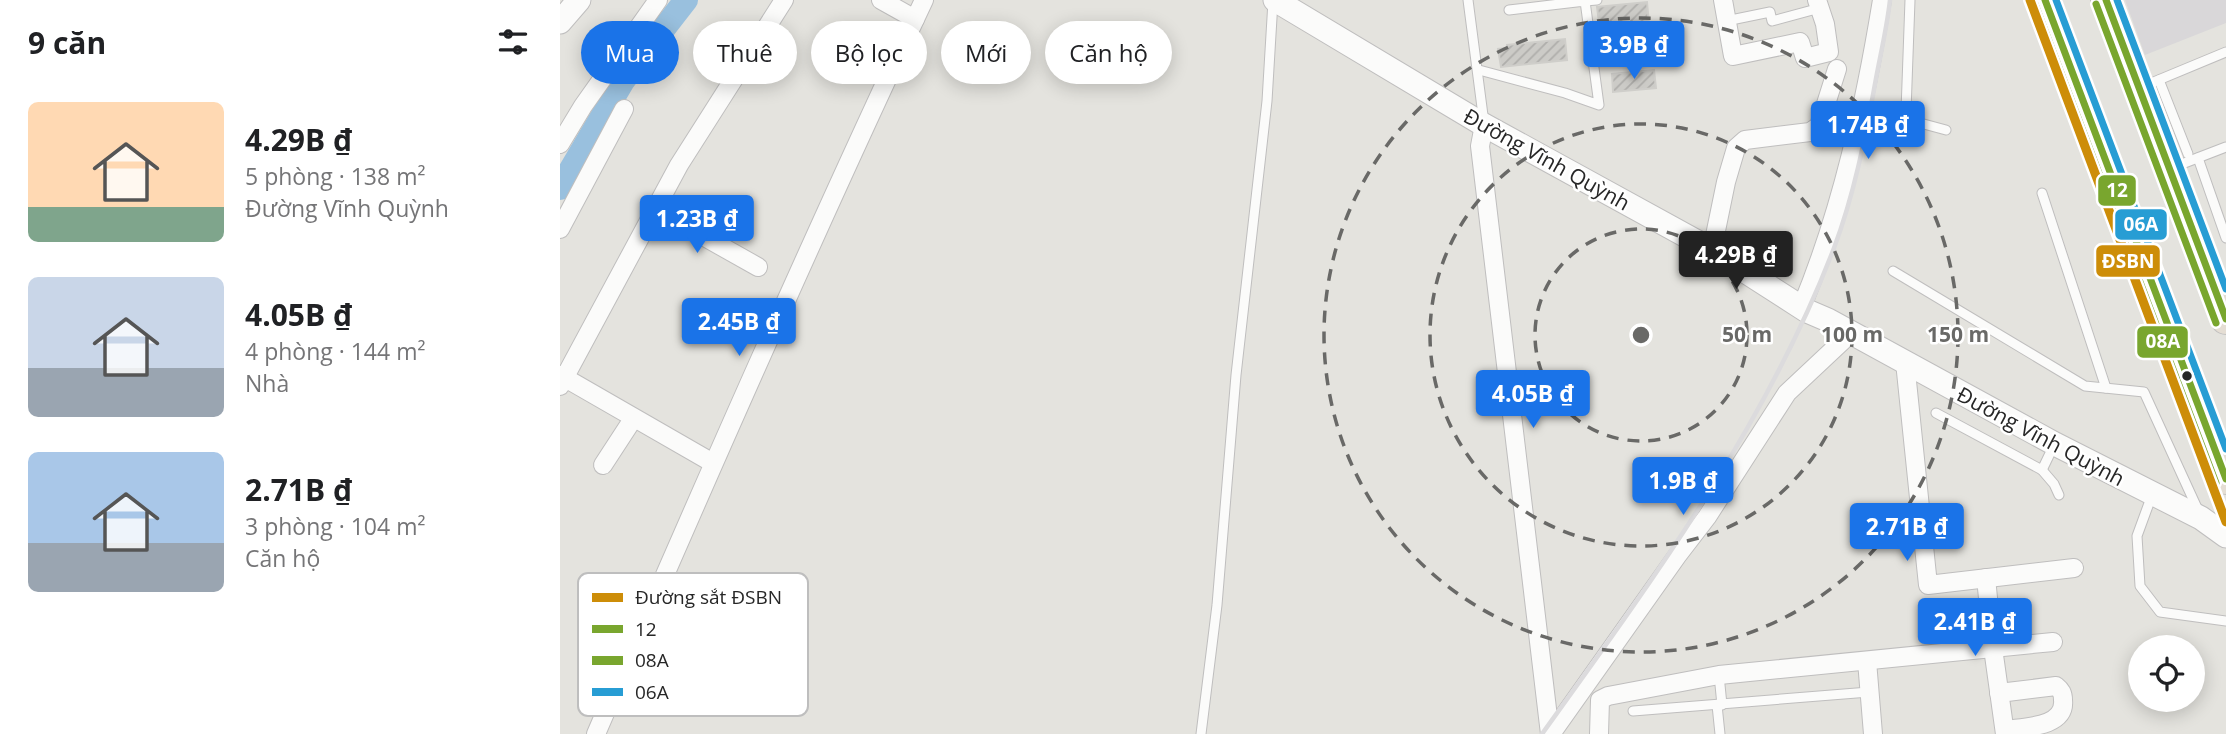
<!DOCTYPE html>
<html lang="vi">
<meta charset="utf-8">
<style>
body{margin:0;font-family:"Open Sans",sans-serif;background:#f6f6f6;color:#202124;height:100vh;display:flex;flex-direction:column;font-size:26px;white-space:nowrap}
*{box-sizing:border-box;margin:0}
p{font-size:23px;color:#757577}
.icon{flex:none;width:38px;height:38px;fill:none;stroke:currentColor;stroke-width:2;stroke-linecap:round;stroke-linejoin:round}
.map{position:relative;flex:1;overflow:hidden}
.details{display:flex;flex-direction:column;background:#fff;width:560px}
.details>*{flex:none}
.hud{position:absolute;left:21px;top:21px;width:665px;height:63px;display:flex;gap:14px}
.fabs{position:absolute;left:1568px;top:635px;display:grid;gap:14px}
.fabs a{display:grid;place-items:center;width:77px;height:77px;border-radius:50%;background:#fff;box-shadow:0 4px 18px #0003;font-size:35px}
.price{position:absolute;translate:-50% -60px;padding:0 16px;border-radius:7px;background:#1a73e8;color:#fff;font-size:23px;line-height:46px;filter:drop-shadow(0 2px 4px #0008)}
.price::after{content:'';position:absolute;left:50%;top:42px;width:21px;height:16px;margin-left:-10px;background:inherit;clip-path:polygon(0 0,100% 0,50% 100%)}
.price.selected{background:#222;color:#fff}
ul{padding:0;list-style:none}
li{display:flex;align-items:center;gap:21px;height:175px;padding:0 28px}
li span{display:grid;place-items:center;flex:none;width:196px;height:140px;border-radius:10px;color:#555}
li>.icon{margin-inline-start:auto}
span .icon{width:84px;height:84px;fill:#fffc;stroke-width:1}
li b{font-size:30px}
h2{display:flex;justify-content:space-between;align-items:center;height:84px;padding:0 28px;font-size:30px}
.tag{padding:0 24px;border-radius:32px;background:#fff;box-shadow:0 4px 18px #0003;font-size:24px;line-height:63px}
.tag.selected{background:#1a73e8;color:#fff}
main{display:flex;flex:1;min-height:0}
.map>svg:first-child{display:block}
</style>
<main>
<section class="details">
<h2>9 căn<svg class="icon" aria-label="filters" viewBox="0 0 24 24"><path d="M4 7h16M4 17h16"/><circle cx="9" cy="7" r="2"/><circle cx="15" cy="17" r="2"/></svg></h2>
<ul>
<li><span style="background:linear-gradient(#ffd9b3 75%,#7fa58c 0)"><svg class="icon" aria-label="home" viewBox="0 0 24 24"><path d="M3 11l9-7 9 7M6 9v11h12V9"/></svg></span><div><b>4.29B ₫</b><p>5 phòng · 138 m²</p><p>Đường Vĩnh Quỳnh</p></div></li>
<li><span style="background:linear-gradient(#c9d6e8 65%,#9aa5b1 0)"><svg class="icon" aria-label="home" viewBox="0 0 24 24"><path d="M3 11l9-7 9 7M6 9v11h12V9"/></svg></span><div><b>4.05B ₫</b><p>4 phòng · 144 m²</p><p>Nhà</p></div></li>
<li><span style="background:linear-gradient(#a9c7e8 65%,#9aa5b1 0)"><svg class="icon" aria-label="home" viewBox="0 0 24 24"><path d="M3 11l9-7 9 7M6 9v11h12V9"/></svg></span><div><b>2.71B ₫</b><p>3 phòng · 104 m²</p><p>Căn hộ</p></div></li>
</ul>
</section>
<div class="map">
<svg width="1666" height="734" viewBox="0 0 1666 734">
<defs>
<pattern id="building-hatch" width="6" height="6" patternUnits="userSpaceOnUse" patternTransform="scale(1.75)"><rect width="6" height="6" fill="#cccbc7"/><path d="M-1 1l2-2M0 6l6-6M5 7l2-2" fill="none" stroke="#afaeab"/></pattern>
</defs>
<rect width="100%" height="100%" fill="#e4e3de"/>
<path fill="#d9d7d9" d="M1565,0H1666V23L1585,55Z"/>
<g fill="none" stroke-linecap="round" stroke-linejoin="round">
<path stroke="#99c0de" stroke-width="24" d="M0,188L63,81L126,0"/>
</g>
<g fill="url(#building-hatch)" stroke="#cfceca" stroke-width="2">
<path d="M1087,2L1089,24L1040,30L1037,7Z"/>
<path d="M1091,26L1093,49L1041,54L1039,31Z"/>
<path d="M1005,39L1007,60L941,67L938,49L947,48V45Z"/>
<path d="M1094,70L1096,88L1053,92L1052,74Z"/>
</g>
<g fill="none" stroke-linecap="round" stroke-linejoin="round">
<g stroke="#bfbebe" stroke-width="11">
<g id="lane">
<path d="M908,0L924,123"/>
<path d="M1350,0L1346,111L1360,123L1386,130"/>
<path d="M1025,1L1037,0"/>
<path d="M1166,21L1210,12L1212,21L1260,8"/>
<path d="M919,70L1005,93L1039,105L1025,1L949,10"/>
<path d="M1599,80L1628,154"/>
<path d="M1584,86L1666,52"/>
<path d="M1638,158L1666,238"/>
<path d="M1614,167L1666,147"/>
<path d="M1482,193L1546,388"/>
<path d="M1333,271L1525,386L1584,392L1638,510"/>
<path d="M1376,413L1482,470L1494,445"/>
<path d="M1482,470L1494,484L1499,495"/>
<path d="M1592,495L1577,536L1580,586L1600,612L1666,621"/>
<path d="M1159,675L1162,705"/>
<path d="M1157,705L1160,734"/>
<path d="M1073,711L1309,692"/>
<path d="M641,734L657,605L676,375L707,101L713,1"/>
</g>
</g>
<g stroke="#bfbebe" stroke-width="20">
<g id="street">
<path d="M321,0L355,19"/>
<path d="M1163,0L1173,56L1240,42L1245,58L1269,52L1265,24L1257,0"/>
<path d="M924,125L920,146L990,734"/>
<path d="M0,144L23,106L98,0"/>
<path d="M95,209L198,267"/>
<path d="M0,229L64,109"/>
<path d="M1152,250L1166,182L1176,148L1185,140L1250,132L1259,126L1277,69"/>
<path d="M1242,306C1282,209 1305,104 1322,0"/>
<path d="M1345,362L1368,585L1514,568"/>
<path d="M0,375L153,463"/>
<path d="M0,386L119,165L224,0"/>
<path d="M43,465L73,419"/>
<path d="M1426,578L1433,648L1445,734"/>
<path d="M1307,661L1313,734"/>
<path d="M1439,693L1496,686C1501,690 1503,693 1503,700C1506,728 1463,727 1445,730"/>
<path d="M36,734C142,488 250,242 364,0"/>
<path d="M991,734L1117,556L1147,517L1227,393L1291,333"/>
<path d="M1039,734L1040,700L1048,696L1159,675L1493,642"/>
</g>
</g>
<g stroke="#bfbebe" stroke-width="25">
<g id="secondary">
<path d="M715,0L924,125L1152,250L1247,311L1268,320L1495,444L1641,518L1666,536"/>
<path d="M0,22L19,0"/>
</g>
</g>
<g stroke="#c2c1c0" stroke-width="32">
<g id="highway">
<path d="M1485,0L1666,479"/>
<path d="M1546,0L1666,319"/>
</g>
</g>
<use href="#lane" stroke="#fbfbfa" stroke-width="9"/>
<use href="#street" stroke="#fbfbfa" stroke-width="18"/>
<use href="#secondary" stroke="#fbfbfa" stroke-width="23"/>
<use href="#highway" stroke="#e5ded4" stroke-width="30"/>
<path stroke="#dcdbdd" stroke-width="4.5" d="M982,734C1092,581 1206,426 1274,248C1294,195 1305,139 1315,84C1320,56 1327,28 1330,0"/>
<g stroke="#fff" stroke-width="12">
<g id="bus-1">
<path d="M1485,0L1666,479"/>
<path d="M1546,0L1666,319"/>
</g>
</g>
<g stroke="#fff" stroke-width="12">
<g id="bus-2">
<path d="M1475,4L1656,483"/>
<path d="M1536,4L1656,323"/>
</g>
</g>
<g stroke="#fff" stroke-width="12">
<g id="bus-3">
<path d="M1496,0L1666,449"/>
<path d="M1557,0L1666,289"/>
</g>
</g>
<use href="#bus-1" stroke="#79a62e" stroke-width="7"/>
<use href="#bus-2" stroke="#79a62e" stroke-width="7"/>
<use href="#bus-3" stroke="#279dd4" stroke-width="7"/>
<g stroke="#fff" stroke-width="14">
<path id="rail-1" d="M1470,0L1666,522"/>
</g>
<use href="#rail-1" stroke="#cd8d08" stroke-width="9"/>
</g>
<g fill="none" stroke="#696967" stroke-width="3.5" stroke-dasharray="12 9">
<circle cx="1081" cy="335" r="106"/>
<circle cx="1081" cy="335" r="211"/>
<circle cx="1081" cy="335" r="317"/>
</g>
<circle fill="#272727" stroke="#fff" stroke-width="2.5" cx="1627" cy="376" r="6"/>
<g text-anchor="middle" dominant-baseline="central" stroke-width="5" stroke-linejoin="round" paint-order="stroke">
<g font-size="21" fill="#272727" stroke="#fff">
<text transform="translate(987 159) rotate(29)">Đường Vĩnh Quỳnh</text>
<text transform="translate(1481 436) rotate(28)">Đường Vĩnh Quỳnh</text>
</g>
</g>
<rect x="18" y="573" width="230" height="143" rx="10" fill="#fff" stroke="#bebebe" stroke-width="2"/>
<rect x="32" y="593" width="31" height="9" fill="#cd8d08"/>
<rect x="32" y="625" width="31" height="8" fill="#79a62e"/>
<rect x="32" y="656" width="31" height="9" fill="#79a62e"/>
<rect x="32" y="688" width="31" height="8" fill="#279dd4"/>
<g font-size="19" fill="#272727">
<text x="75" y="604">Đường sắt ĐSBN</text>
<text x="75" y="636">12</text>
<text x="75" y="667">08A</text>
<text x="75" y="699">06A</text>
</g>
<circle cx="1081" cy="335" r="10" fill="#696967" stroke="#fff" stroke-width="3.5"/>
<g font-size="21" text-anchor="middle" font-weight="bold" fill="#696967" stroke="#fff" stroke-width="5" stroke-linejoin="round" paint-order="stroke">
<text x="1187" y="342">50 m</text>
<text x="1292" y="342">100 m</text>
<text x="1398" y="342">150 m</text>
</g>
<g stroke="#fff" stroke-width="2.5">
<rect x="1537" y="174" width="40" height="33" rx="7" fill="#79a62e"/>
<rect x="1554" y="208" width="54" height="33" rx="7" fill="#279dd4"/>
<rect x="1535" y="244" width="66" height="34" rx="7" fill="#cd8d08"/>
<rect x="1576" y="325" width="53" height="34" rx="7" fill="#79a62e"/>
</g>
<g font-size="19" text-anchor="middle" font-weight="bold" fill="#fff">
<text x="1557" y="197">12</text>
<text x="1581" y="231">06A</text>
<text x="1568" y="268">ĐSBN</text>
<text x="1603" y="348">08A</text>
</g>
</svg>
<div class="fabs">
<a><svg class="icon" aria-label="locate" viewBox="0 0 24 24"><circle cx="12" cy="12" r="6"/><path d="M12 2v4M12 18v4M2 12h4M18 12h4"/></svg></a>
</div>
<b class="price" style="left:1074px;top:81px">3.9B ₫</b>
<b class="price" style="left:1308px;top:161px">1.74B ₫</b>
<b class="price" style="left:137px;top:255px">1.23B ₫</b>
<b class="price selected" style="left:1176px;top:291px">4.29B ₫</b>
<b class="price" style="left:179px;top:358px">2.45B ₫</b>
<b class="price" style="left:973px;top:430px">4.05B ₫</b>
<b class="price" style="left:1123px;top:517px">1.9B ₫</b>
<b class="price" style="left:1347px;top:563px">2.71B ₫</b>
<b class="price" style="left:1415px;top:658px">2.41B ₫</b>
<div class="hud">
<a class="tag selected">Mua</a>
<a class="tag">Thuê</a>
<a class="tag">Bộ lọc</a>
<a class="tag">Mới</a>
<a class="tag">Căn hộ</a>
</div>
</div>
</main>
